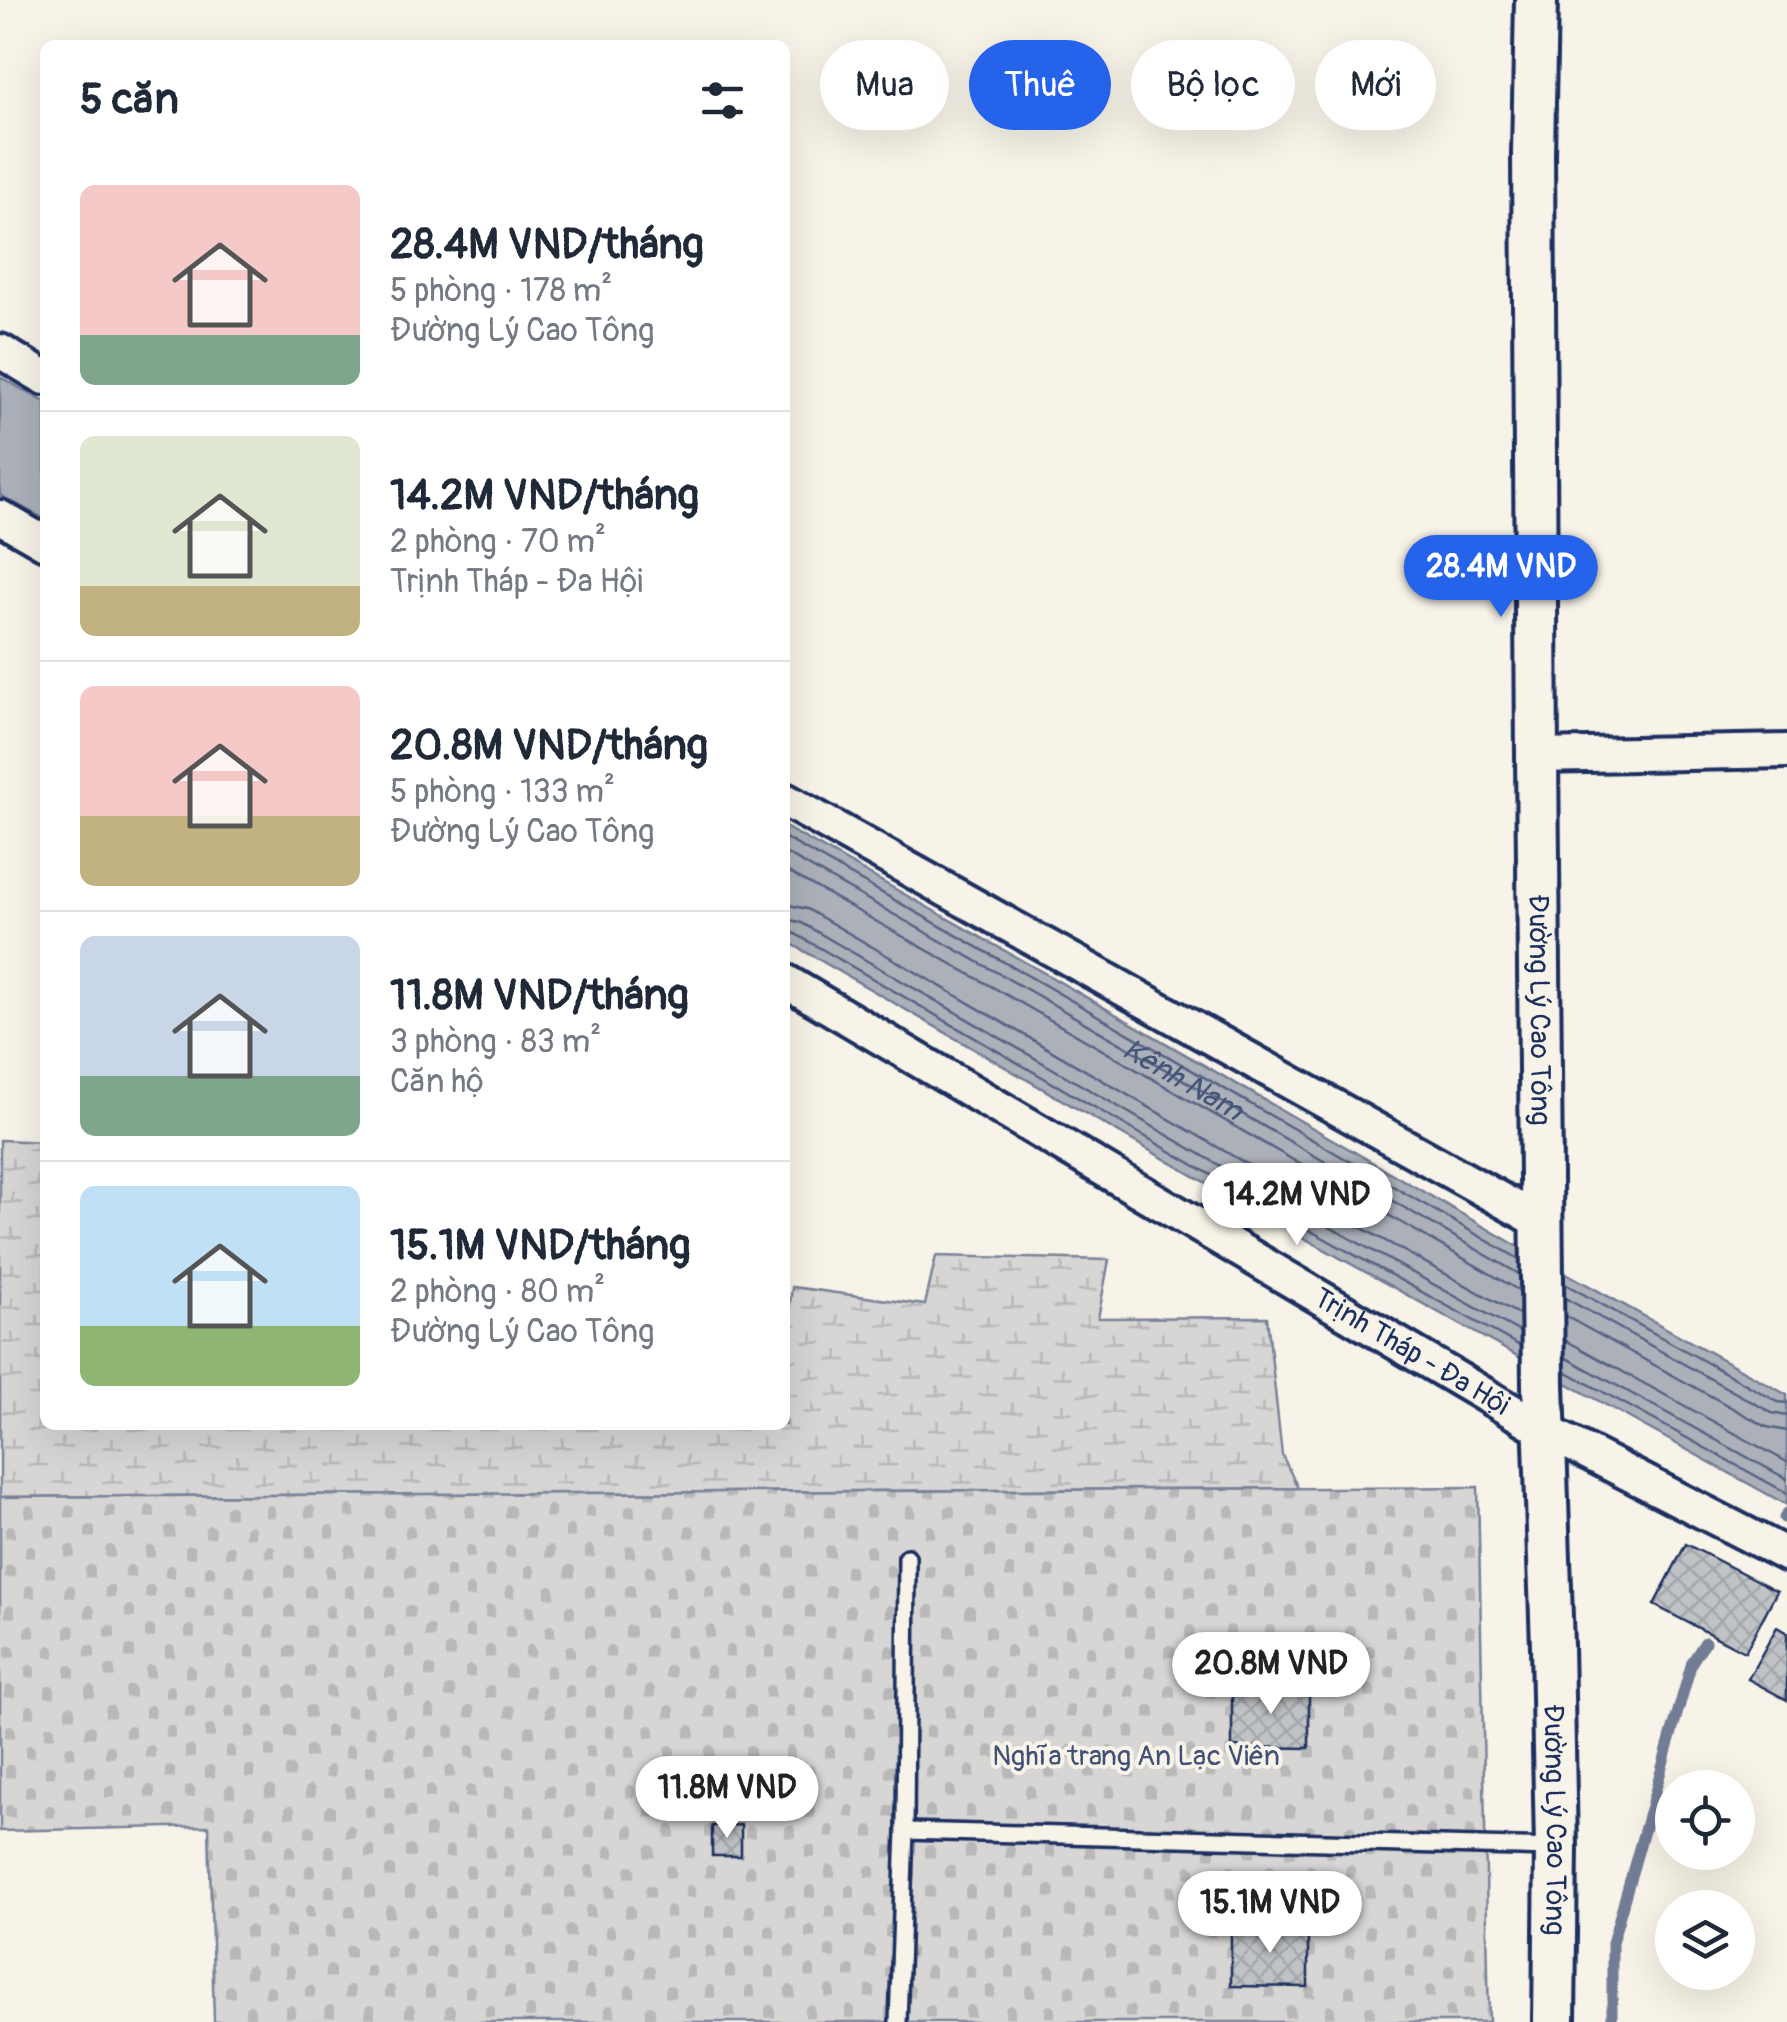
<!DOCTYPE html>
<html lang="vi">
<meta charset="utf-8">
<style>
body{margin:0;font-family:Pangolin,sans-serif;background:#f2f2f3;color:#1f2937;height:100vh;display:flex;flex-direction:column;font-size:38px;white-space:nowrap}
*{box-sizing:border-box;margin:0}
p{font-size:32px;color:#747a83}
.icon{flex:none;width:55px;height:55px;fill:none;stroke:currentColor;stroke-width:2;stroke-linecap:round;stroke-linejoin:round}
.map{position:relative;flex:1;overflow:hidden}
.drawer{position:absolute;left:40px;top:40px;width:750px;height:1390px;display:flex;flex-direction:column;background:#fff;border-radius:15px;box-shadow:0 10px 40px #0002}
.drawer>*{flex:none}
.guide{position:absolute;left:820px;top:40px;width:815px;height:90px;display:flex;gap:20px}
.buttons{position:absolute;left:1655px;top:1770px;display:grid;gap:20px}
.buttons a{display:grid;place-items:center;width:100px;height:100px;border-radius:50%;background:#fff;box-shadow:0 10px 40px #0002;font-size:50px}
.price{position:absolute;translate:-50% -85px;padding:0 22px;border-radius:35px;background:#fff;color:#222;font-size:32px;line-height:65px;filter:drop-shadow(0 2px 5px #0008)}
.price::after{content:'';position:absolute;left:50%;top:60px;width:30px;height:22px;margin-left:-15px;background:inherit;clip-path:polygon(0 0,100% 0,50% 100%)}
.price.active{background:#2563eb;color:#fff}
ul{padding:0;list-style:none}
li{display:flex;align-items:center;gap:30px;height:250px;padding:0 40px}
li+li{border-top:2px solid #e0e1e3}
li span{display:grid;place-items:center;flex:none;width:280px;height:200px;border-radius:15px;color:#555}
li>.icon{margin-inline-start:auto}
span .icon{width:120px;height:120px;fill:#fffc;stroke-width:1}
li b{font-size:42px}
h2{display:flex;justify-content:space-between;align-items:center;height:120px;padding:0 40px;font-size:42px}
.pill{padding:0 35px;border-radius:45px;background:#fff;box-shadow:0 10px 40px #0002;font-size:35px;line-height:90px}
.pill.active{background:#2563eb;color:#fff}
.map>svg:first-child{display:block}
</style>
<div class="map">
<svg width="1787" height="2022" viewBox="0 0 1787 2022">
<defs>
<pattern id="wetland-marsh" width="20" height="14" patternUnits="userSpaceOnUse" patternTransform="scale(2.5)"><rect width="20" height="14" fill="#d7d6d4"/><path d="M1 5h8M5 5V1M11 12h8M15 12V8" fill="none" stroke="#b8b8b8"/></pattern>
<pattern id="cemetery-stones" width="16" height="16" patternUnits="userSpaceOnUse" patternTransform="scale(2.5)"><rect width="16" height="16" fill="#d7d6d4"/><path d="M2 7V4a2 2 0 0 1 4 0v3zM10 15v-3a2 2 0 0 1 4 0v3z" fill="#b8b8b8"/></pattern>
<pattern id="building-cross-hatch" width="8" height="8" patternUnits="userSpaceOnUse" patternTransform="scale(2.5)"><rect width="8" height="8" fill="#c0c3c5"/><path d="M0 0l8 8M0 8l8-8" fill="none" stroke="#a4a8ac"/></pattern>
</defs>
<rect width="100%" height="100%" fill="#f7f3e8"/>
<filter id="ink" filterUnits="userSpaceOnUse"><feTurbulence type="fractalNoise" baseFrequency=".01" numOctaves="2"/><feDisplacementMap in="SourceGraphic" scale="20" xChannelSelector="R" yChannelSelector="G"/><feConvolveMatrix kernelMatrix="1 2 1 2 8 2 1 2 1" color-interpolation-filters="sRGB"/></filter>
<g filter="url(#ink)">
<path fill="url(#wetland-marsh)" stroke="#798299" stroke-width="2.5" d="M0,1140L45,1142V1425H785V1346L792,1287L925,1305L936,1256L1109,1260L1098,1318L1267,1317L1282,1455L1298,1488L0,1497Z"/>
<path fill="url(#cemetery-stones)" stroke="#798299" stroke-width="2.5" d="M1478,1487L1489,2022H214L209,1826L0,1831V1497Z"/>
<g fill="#acb0b9" stroke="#727c95" stroke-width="2.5">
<path d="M0,377L45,402V519L0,495Z"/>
<path d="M785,827L1046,974L1526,1251L1787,1395V1505L1246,1206L785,940Z"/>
</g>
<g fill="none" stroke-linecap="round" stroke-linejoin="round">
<g stroke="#556382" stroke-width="2.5">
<path d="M785,838L1041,983L1519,1259"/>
<path id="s1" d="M785,853L1035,994L1519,1274"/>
<path d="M785,870L1028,1007L1520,1291"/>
<path d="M785,904L807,909L1264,1174L1520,1315"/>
<path d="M785,919L800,922L1257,1187L1520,1332"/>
<path d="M785,932L794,933L1251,1198L1520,1346"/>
<path d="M1565,1284L1778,1402L1787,1403"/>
<path d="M1565,1298L1772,1413L1787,1416"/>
<path d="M1565,1316L1767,1427L1787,1431"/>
<path d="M1565,1340L1787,1462"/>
<path d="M1565,1357L1787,1479"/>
<path d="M1565,1371L1787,1493"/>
</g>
<g stroke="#727c95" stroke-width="11">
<path d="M1784,1518L1787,1513"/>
<path d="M1612,2022V1943L1692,1662L1705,1642"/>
</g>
</g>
<g fill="url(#building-cross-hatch)" stroke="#1b2f5e" stroke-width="2.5">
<path d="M1686,1544L1777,1591L1745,1652L1654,1605Z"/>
<path d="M1777,1627L1787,1633V1700L1748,1679Z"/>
<path d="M1232,1687H1309V1748L1232,1747Z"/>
<path d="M741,1825V1856H712V1826Z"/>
<path d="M1231,1926L1308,1927V1987L1231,1986Z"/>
</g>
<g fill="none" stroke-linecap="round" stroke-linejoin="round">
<g stroke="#1b2f5e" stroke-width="22">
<g id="service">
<path d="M905,1831L1556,1848"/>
<path d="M898,2022L905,1831L907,1557"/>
</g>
</g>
<g stroke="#1b2f5e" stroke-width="40">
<g id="minor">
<path d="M0,351L45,378"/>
<path d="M0,517L45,543"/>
<path d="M1537,756L1787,751"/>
<path d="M785,800L1541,1222"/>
<path id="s2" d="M785,981L1544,1430L1787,1555"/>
</g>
</g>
<g stroke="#1b2f5e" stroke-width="48">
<g id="tertiary">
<path id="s3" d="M1536,0L1533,154L1537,756L1543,1385L1552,1646L1556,1848L1554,2022"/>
</g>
</g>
<use href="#service" stroke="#f7f3e8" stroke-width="15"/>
<use href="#minor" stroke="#f7f3e8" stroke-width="32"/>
<use href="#tertiary" stroke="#f7f3e8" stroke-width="40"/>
</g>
</g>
<g text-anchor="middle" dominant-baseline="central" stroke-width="8" stroke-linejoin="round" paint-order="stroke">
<g font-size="28" fill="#1b2f5e" stroke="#f7f3e8">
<text stroke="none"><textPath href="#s3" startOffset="1010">Đường Lý Cao Tông</textPath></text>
<text stroke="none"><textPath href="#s2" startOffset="728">Trịnh Tháp - Đa Hội</textPath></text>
<text stroke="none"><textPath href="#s3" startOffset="1820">Đường Lý Cao Tông</textPath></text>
</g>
<g font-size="28" fill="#415076" stroke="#f7f3e8">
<text x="1136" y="1756">Nghĩa trang An Lạc Viên</text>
</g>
<g font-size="30" font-style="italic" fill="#465679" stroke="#f7f3e8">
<text stroke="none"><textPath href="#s1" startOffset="458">Kênh Nam</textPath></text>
</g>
</g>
</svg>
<div class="buttons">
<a><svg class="icon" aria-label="locate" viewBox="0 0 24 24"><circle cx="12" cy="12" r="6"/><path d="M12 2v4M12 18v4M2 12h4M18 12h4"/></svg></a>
<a><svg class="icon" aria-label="layers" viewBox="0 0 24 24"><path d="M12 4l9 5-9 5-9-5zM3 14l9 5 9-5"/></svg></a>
</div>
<b class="price active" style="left:1501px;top:620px">28.4M VND</b>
<b class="price" style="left:1297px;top:1248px">14.2M VND</b>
<b class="price" style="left:1271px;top:1717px">20.8M VND</b>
<b class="price" style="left:727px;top:1841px">11.8M VND</b>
<b class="price" style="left:1270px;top:1956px">15.1M VND</b>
<div class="guide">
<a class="pill">Mua</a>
<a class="pill active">Thuê</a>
<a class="pill">Bộ lọc</a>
<a class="pill">Mới</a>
</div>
<section class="drawer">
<h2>5 căn<svg class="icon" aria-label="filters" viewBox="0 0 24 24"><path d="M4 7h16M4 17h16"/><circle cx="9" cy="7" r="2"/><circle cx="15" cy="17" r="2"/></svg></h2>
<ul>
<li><span style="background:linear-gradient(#f6c9c9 75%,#7fa58c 0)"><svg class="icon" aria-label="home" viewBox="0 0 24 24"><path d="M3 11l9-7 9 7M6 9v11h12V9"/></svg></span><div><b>28.4M VND/tháng</b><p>5 phòng · 178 m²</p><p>Đường Lý Cao Tông</p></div></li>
<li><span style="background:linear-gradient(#dfe7d0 75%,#c2b280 0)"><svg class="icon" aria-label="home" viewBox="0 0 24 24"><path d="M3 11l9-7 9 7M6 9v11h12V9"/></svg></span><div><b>14.2M VND/tháng</b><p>2 phòng · 70 m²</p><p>Trịnh Tháp - Đa Hội</p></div></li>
<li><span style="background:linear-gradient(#f6c9c9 65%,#c2b280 0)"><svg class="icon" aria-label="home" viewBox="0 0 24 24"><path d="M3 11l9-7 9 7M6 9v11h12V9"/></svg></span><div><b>20.8M VND/tháng</b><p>5 phòng · 133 m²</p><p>Đường Lý Cao Tông</p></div></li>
<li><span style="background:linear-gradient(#c9d6e8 70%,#7fa58c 0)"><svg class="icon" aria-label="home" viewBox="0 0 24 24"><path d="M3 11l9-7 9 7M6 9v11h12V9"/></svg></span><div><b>11.8M VND/tháng</b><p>3 phòng · 83 m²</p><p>Căn hộ</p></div></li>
<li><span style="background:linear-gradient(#bfe0f5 70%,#8fb573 0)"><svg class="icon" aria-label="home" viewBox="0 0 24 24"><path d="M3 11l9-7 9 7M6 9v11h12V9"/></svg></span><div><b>15.1M VND/tháng</b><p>2 phòng · 80 m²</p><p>Đường Lý Cao Tông</p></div></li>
</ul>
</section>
</div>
